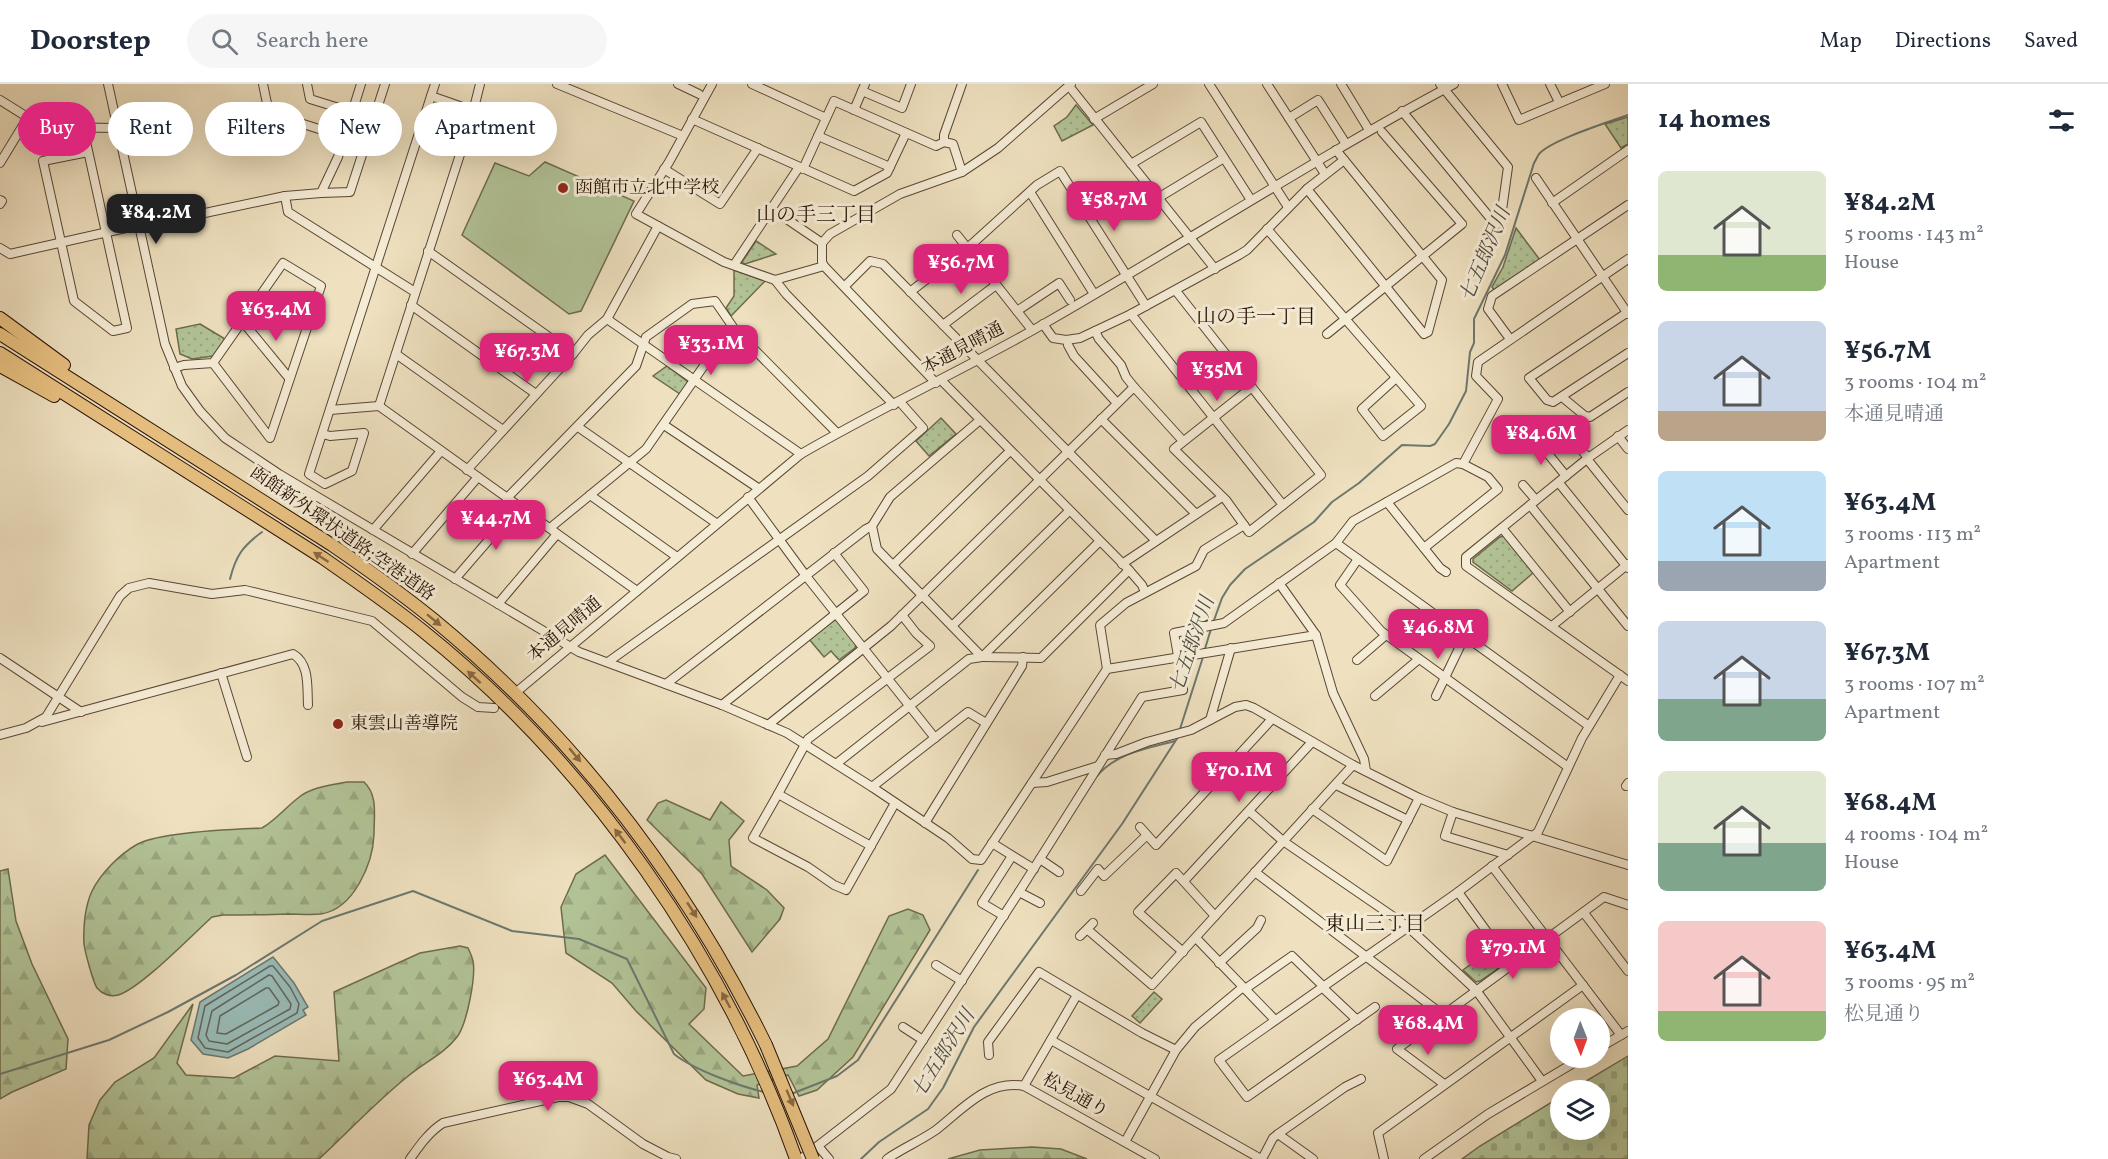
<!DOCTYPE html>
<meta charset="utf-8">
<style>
body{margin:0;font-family:Vollkorn,"Noto Serif JP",serif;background:#f6f6f7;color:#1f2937;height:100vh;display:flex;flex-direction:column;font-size:22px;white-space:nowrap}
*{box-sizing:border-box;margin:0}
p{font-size:20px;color:#747a83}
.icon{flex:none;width:33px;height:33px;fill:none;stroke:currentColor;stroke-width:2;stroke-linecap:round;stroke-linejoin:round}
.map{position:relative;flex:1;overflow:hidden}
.side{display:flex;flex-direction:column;background:#fff;width:480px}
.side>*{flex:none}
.top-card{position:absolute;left:18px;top:18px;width:570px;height:54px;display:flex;gap:12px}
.needle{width:39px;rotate:179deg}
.tools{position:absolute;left:1550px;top:924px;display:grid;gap:12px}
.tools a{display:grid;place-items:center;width:60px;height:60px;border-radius:50%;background:#fff;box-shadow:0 6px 24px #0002;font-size:30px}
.price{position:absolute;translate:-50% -51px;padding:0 14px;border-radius:12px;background:#db2777;color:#fff;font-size:20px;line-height:39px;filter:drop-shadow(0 2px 3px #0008)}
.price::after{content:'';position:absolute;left:50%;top:36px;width:18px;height:14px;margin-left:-9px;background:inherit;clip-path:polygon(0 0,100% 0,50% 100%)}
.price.selected{background:#222;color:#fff}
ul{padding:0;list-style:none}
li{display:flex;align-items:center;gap:18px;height:150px;padding:0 30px}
li span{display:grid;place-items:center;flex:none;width:168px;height:120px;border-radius:9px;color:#555}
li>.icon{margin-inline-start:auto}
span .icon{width:72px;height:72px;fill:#fffc;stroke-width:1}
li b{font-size:26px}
h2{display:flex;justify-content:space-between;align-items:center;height:72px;padding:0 30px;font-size:26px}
.chip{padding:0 21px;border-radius:27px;background:#fff;box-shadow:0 6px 24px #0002;font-size:21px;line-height:54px}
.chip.selected{background:#db2777;color:#fff}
header{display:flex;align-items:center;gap:36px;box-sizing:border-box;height:84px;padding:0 30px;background:#fff;border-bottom:2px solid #e0e1e3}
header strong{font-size:28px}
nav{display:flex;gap:33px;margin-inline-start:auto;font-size:21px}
.search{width:420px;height:54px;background:#f6f6f7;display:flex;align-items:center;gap:15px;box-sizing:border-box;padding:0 21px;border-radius:33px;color:#747a83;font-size:22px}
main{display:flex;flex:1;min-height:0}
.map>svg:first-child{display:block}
</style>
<header>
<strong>Doorstep</strong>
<div class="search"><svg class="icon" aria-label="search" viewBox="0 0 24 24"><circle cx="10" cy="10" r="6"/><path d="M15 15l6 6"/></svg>Search here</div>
<nav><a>Map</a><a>Directions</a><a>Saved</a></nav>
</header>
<main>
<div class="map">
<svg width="1628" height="1075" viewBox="0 0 1628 1075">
<defs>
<pattern id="grass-dots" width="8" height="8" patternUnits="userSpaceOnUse" patternTransform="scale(1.5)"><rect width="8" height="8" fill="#b2c497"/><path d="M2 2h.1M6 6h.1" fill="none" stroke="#99a781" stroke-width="1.8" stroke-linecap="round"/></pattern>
<pattern id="forest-firs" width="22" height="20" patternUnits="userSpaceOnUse" patternTransform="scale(1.5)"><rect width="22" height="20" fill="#b2c497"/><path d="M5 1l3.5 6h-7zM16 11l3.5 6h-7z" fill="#99a781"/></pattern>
<pattern id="cemetery-stones" width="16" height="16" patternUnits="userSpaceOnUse" patternTransform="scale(1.5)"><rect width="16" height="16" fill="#b2c497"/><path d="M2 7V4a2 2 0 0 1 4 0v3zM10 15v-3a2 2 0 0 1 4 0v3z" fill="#99a781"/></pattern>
</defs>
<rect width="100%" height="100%" fill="#efe1c0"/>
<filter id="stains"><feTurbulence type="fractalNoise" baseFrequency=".00333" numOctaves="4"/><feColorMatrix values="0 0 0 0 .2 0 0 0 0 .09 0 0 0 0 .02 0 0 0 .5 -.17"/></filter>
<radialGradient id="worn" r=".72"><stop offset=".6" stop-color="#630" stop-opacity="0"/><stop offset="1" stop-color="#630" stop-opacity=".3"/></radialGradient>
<g fill="url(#grass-dots)" stroke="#6d6b4e" stroke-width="1.5">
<path d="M1076,21L1093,41L1062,57L1054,42L1067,33Z"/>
<path d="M1628,33V60L1621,64L1605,40Z"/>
<path d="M1516,144L1540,176L1494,206L1492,203L1503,183Z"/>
<path d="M756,157L776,170L745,180L742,178Z"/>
<path d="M734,186L765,197L731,232L726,224L734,212Z"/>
<path d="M200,240L225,255L213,272L192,275L180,270L176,245Z"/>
<path d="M667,282L688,298L680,310L653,292Z"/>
<path d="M941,334L956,350L929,372L916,357Z"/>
<path d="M1504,452L1533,489L1512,507L1473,478V475L1500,453Z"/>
<path d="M833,536H837L856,560L855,564L839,576L831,567L824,573L809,555Z"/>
<path d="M1493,864L1503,878L1502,882L1480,897L1476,898L1463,886Z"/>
<path d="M1154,908L1162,915L1140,939L1132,932Z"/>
</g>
<g fill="url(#forest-firs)" stroke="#6d6b4e" stroke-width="1.5">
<path d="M347,698H364C378,711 374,731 374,750C373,779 354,825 321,830C311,831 299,830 288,830C267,831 245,831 223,831L212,833C192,851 140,905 118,911C110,913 102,910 97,904C93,898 85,868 84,860C83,844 85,822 92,807C101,789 119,771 136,761C157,748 235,745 262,744C276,736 285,724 298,714C311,703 331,701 347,698Z"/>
<path d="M666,716L710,736L721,718L744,737L729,756L731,782L767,806L784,824L780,835L752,868L702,790L647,736L658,719Z"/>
<path d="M605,771L706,904L704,925L689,940L743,992L797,982L828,955L889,832L908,825L923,831L930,846L853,973L817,1006L799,1012L788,991L757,1001L759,1014L738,1010L706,996L636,927L612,899L566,869L561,823L576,790Z"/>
<path d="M8,785L16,837L32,880L68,955L66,985L12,1008L0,1015V787Z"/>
<path d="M460,862L468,864C470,868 472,873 473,877C476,892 467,940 457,953C444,970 423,979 407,993C376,1018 348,1048 319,1075H87L89,1041L100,1016L115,998L154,974L193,920L177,979L186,991L234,994L275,972L339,977L334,908L420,869Z"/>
<path d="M1032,1063L1061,1065L1087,1075H948L980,1066Z"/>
</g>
<path fill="url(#cemetery-stones)" stroke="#6d6b4e" stroke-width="1.5" d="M1628,972V1075H1462L1480,1062L1560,1013V1046H1599V1006H1571Z"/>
<path fill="#b2c497" stroke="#6d6b4e" stroke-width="1.5" d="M545,78L634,117L581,227L569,230L462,151L495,79L529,92Z"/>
<path fill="#9abcb7" stroke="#6c7870" stroke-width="1.5" d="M273,873L294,899L308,923L303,926L306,931L248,965L228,974L203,970L191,956L200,918Z"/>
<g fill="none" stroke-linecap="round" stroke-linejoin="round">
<g stroke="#61675e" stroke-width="1.5">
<path d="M270,882H273L290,903L299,920L297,929L228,968L205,964L198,954L205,922Z"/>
<path d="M269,891L272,892L291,920L290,925L227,960L209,957L206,951L212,927Z"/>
<path d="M266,904H269L279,918L278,921L226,950L217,949L220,932Z"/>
</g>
<g stroke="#6c7870" stroke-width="2">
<path d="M230,495C236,471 243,462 262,448"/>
<path d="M1213,539L1222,514L1230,501L1245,485L1314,438L1332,418L1359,399L1402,361L1430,362L1435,360L1449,340L1466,307L1470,268L1474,259V235L1505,171L1534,79C1536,76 1537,73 1539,70C1551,56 1609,38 1628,31"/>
<path d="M1204,568L1211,545"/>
<path d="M1180,645L1203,573"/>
<path d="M1097,692C1116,669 1148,664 1175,657"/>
<path d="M0,990L109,956L168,928L236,891L322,837L413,807L512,847L579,855L627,875L674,970C694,986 739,1002 764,1008"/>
<path d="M791,1010L837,992L858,976L978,786"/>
<path d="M861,1075L879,1058L928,1025L943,1004L974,943L1122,740L1178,653"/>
</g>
<g stroke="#5a4634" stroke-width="10">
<g id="minor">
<path d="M108,0L165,260L182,302L200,327L225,354L279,390L579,568L722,621L787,649L872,703L948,754L972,775L981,776L1107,585L1316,551"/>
<path d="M263,0L269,29L344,53"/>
<path d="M307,0L310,15L352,28"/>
<path d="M557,0L683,52"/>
<path d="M678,0L699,10"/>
<path d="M712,0L669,78L636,130L724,178L775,196L824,182"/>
<path d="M752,0L826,34"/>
<path d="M1209,0L1288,123"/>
<path d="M1267,0L1325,90"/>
<path d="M1341,0L1369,46"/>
<path d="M1502,0L1519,36L1605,0"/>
<path d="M1550,0L1559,18"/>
<path d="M1069,2L1215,185"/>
<path d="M862,7L902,24L911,0"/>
<path d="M431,12L435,0"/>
<path d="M0,16L43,43L118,44"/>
<path d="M471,26L475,20L480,0"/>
<path d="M854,26L865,0"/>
<path d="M1402,27L1496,141L1502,126L1508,83L1440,0"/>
<path d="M1289,34L1318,16L1346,60"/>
<path d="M692,35L854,107L887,89L906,49"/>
<path d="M1094,35L1153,0"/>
<path d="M83,44L127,244L113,247L74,217L43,77L88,68"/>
<path d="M818,52L890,83"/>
<path d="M944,58L953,60L962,88"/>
<path d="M0,79L28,33"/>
<path d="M1131,80L1201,38L1251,116"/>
<path d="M664,85L720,120L758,64"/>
<path d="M803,85L834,17L936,62L944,58V51L962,0"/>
<path d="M1536,94L1628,230"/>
<path d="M1307,105L1424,250L1428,248L1442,196L1336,66"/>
<path d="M1030,108L1094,210"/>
<path d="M321,109L350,108L385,0"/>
<path d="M285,112L288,128L415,208"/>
<path d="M1158,114L1224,74"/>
<path d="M0,116L2,117L0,120"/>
<path d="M1552,119L1628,66"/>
<path d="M772,125L822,159"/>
<path d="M139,143L285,112L321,109L338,73L361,0"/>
<path d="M1267,145L1421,322L1383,352L1362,325L1396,294"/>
<path d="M957,151L1032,246"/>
<path d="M0,164L10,170L139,141"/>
<path d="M428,167L573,270"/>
<path d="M734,181L799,83"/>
<path d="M775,196L786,210L894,321"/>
<path d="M845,202L870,177L883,180L1156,457"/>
<path d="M1176,207L1321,391L1249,448L1226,416L1174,365L1252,303"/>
<path d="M910,208L972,160L1037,101L1060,87L1146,222"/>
<path d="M411,221L536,310"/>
<path d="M1017,227L1059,199L1070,216"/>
<path d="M1628,228L1529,294L1547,316L1553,318L1628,269"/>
<path d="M1131,230L1283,421"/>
<path d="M607,235L801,370"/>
<path d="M243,238L289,294"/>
<path d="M1043,240L1053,254L1066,256L1080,254L1131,230L1239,171L1247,166L1307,105L1344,76"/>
<path d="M943,241L996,201"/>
<path d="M1095,247L1099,255L1121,281L1126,293L1134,303L1183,357"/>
<path d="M1327,250L1462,140L1382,48"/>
<path d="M1510,255L1488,225L1492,212L1628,121"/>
<path d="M1068,261L1074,272L1117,319"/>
<path d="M396,270L503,346"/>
<path d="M174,284L184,281L213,279L283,179L321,202L270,354L213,279"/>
<path d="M941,296L1129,486L1142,501L1145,508"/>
<path d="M936,299L824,182L822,178V159L830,150L900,110L962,88L998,64L1071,0"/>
<path d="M1562,313L1585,332L1590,333L1628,308"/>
<path d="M330,326L379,322L637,507"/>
<path d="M1101,335L1196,430"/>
<path d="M980,336L890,413L872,442L877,465L982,573L1041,574L1129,486"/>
<path d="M664,341L758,404"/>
<path d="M1562,341L1588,374"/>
<path d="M578,343L716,439"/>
<path d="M1628,346L1588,374L1466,473V482L1628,597"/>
<path d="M323,350L330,352L364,349L352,387L325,400L309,390L431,12L474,27L379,322"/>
<path d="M1618,352L1628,365"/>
<path d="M1536,355L1566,392"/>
<path d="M1587,375L1628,426"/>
<path d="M467,386L573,270L588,251L607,235L658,142"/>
<path d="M1559,399L1628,484"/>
<path d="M1523,401L1536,416"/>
<path d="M590,411L677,473"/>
<path d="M748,413L806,492L935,654"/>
<path d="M507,414L636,282L646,253L692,220L715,217L735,246L837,349"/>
<path d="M1387,418L1440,484L1446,488"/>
<path d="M1530,421L1628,542"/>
<path d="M550,444L646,365L717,263L735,246"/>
<path d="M1502,444L1570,528"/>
<path d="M373,446L441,367"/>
<path d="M1336,459L1589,642"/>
<path d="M1424,464L1498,405L1488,393L1463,380"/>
<path d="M412,470L478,393"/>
<path d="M1358,475L1340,501L1381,547L1568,683"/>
<path d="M1122,480L1222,413"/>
<path d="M893,481L1010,367"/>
<path d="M455,495L518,422"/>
<path d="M1279,499L1316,551L1333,609L1364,675L1366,687"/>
<path d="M498,520L557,450"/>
<path d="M952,542L1069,427"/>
<path d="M1552,542L1628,480"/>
<path d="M0,574L81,628"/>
<path d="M1357,576L1386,551"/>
<path d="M608,578L868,392L923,344L900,318"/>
<path d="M1107,585L1100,541L1126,519L1196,482L1204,466L1244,441"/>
<path d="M221,589L247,673"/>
<path d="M666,600L866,445L872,442"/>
<path d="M520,605L801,370C880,324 963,286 1042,241C1180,162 1314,75 1454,0"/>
<path d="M1375,612L1419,575"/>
<path d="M1436,612L1465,552"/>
<path d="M722,621L864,507L834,469"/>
<path d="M1210,636L1231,564"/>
<path d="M42,638L293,570C310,580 307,603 308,621"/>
<path d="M768,641L891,542L1134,303"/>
<path d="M0,651L26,644L46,633L120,512L129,504L149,499L212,510L245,506L372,537L462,613L478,623L494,624"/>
<path d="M1105,671L1116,670L1147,658L1191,646L1235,623L1246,621L1254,624L1353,681L1419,714L1453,728L1628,781"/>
<path d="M836,680L969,575L982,573L1099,458"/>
<path d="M1032,699L1047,698L1098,682"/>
<path d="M1336,701L1408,736"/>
<path d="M1626,702L1628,699"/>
<path d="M872,703L968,628L986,639"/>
<path d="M778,710L753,754L808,783L834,801L846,806L895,719"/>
<path d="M1312,725L1387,777L1419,714"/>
<path d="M1249,727L1283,757L1407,842L1476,906L1542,997"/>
<path d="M1453,728L1445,752L1508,771"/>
<path d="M925,739L1022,582L1023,573"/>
<path d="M1140,743L1156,761L1272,635"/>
<path d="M992,759L1034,785"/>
<path d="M871,762L778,710L808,655L930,562L916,549L902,531"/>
<path d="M1040,775L1059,788"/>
<path d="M1492,782L1621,951"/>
<path d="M1255,788L1443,931"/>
<path d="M1184,797L1312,658"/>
<path d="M1081,807L1098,785L1104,792L1147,751"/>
<path d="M1019,808L1040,819"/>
<path d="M1458,808L1511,881"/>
<path d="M1584,829L1628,887"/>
<path d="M1004,832L982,819L1012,772"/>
<path d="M1088,846L1152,901L1353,681"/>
<path d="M1080,852L1093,839"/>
<path d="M1196,854L1275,936"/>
<path d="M1183,868L1138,828L1176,789L1215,832"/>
<path d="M1219,879L1257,844L1261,836"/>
<path d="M936,881L962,897"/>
<path d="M1322,903L1357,936"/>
<path d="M1245,905L1292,872L1323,902"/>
<path d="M1375,923L1247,1013L1219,976L1458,808L1538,748L1582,654L1620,591"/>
<path d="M903,943L923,956"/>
<path d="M1051,956L1261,1075"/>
<path d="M1599,964L1628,947"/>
<path d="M989,971L988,958L1039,888L1142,949L1176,966"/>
<path d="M1444,1000L1397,965L1604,813L1628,821"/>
<path d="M1024,1002L1077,911"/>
<path d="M1278,1050L1313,1075"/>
<path d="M1125,1058L1176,966L1195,943L1243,903"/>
<path d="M818,1062L829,1075"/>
<path d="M410,1075C420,1061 429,1048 443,1039L558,1013H569L588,1020L643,1060L668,1073L676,1075"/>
<path d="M801,1075L891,1005L1019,808L1142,613L1183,606L1182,580L1178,572L1174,549L1224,539L1336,459L1353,437L1456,379L1463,380L1498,315L1476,292L1478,278L1628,175"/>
<path d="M887,1075C903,1064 920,1057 936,1046C962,1026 987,995 1024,1002L1155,1075"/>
<path d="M1262,1075L1273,1054L1278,1050L1345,1003L1361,995"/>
<path d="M1384,1075L1378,1049L1583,901"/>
<path d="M1424,1075L1488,1030L1582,974"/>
</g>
</g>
<g stroke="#281205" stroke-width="14">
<g id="highway">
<path d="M0,234L64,281"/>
<path d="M0,250L332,461C367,485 401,509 434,536C576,653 685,796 766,961"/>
<path d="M0,269L323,474C357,498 391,521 423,547C589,680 725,874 796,1075"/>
<path d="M0,282L54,312"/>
</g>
</g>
<use href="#minor" stroke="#f5ecd6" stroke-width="8"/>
<use href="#highway" stroke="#e8c080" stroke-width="12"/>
<g stroke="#281205" stroke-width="14" stroke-linecap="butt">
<path id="highway-bridge" d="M766,961L813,1075"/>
</g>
<use href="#highway-bridge" stroke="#e8c080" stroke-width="12"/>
</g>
<defs><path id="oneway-solid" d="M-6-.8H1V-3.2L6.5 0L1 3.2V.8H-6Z" transform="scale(1.5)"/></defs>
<g fill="#886942">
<use href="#oneway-solid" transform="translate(321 473) rotate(-147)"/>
<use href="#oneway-solid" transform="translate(434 536) rotate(39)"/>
<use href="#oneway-solid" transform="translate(474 593) rotate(-138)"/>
<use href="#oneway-solid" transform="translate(575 671) rotate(50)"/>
<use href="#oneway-solid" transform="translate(620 752) rotate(-127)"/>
<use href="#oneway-solid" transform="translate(692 826) rotate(57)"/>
<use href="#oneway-solid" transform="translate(726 916) rotate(-118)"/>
<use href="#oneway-solid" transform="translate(790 1014) rotate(67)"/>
</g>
<g fill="#8f2418" stroke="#f5ecd6" stroke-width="2">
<circle cx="563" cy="104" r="6"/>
<circle cx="338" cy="640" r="6"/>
</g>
<g text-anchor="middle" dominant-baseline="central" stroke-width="6" stroke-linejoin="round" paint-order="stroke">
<g font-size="18" fill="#281205" stroke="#f5ecd6" text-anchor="start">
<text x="575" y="104">函館市立北中学校</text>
<text x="350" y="640">東雲山善導院</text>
</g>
<g font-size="18" fill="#281205" stroke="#f5ecd6">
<text transform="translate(963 265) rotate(-28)">本通見晴通</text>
<text transform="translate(342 450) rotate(35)">函館新外環状道路;空港道路</text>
<text transform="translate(565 546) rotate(-40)">本通見晴通</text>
<text transform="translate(1075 1012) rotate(29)">松見通り</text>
</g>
<g font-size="20" fill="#281205" stroke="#f5ecd6">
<text x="816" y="132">山の手三丁目</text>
<text x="1256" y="234">山の手一丁目</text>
<text x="1375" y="841">東山三丁目</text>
</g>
<g font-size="20" font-style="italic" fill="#504e43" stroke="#f5ecd6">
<text transform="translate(1486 171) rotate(-67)">七五郎沢川</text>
<text transform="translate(1193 561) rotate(-71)">七五郎沢川</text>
<text transform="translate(944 970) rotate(-58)">七五郎沢川</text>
</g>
</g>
<rect width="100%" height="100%" filter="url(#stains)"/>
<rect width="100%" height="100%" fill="url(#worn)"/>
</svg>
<div class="tools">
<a><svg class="needle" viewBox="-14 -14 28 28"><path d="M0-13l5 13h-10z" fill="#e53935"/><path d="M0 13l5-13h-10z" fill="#747a83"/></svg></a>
<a><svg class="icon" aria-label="layers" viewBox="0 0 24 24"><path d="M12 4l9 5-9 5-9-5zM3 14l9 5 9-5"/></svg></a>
</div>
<b class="price" style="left:1114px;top:148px">¥58.7M</b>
<b class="price selected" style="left:156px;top:161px">¥84.2M</b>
<b class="price" style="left:961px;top:211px">¥56.7M</b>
<b class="price" style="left:276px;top:258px">¥63.4M</b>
<b class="price" style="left:711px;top:292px">¥33.1M</b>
<b class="price" style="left:527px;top:300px">¥67.3M</b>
<b class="price" style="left:1217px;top:318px">¥35M</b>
<b class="price" style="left:1541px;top:382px">¥84.6M</b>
<b class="price" style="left:496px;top:467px">¥44.7M</b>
<b class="price" style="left:1438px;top:576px">¥46.8M</b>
<b class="price" style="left:1239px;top:719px">¥70.1M</b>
<b class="price" style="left:1513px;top:896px">¥79.1M</b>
<b class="price" style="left:1428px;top:972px">¥68.4M</b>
<b class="price" style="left:548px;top:1028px">¥63.4M</b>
<div class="top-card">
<a class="chip selected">Buy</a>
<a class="chip">Rent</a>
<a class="chip">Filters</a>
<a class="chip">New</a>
<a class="chip">Apartment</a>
</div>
</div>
<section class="side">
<h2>14 homes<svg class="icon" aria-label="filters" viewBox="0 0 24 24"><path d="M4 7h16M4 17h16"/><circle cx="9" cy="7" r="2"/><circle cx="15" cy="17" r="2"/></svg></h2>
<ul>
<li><span style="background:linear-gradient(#dfe7d0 70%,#8fb573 0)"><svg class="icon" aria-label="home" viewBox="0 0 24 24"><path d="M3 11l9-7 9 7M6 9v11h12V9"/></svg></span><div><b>¥84.2M</b><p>5 rooms · 143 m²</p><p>House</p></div></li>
<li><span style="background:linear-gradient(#c9d6e8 75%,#b9a48a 0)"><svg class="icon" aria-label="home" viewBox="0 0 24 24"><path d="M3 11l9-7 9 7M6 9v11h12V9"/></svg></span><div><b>¥56.7M</b><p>3 rooms · 104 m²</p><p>本通見晴通</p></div></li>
<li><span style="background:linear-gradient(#bfe0f5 75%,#9aa5b1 0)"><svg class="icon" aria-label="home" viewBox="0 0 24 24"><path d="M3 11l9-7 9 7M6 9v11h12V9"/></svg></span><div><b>¥63.4M</b><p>3 rooms · 113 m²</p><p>Apartment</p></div></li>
<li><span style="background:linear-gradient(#c9d6e8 65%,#7fa58c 0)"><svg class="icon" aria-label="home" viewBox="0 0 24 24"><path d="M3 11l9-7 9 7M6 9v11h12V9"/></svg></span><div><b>¥67.3M</b><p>3 rooms · 107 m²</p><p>Apartment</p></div></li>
<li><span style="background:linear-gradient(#dfe7d0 60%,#7fa58c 0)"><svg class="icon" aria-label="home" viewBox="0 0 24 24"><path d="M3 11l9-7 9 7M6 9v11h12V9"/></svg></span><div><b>¥68.4M</b><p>4 rooms · 104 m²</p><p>House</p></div></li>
<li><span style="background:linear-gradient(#f6c9c9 75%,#8fb573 0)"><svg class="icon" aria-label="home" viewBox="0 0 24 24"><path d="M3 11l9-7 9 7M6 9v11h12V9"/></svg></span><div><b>¥63.4M</b><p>3 rooms · 95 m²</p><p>松見通り</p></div></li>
</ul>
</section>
</main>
